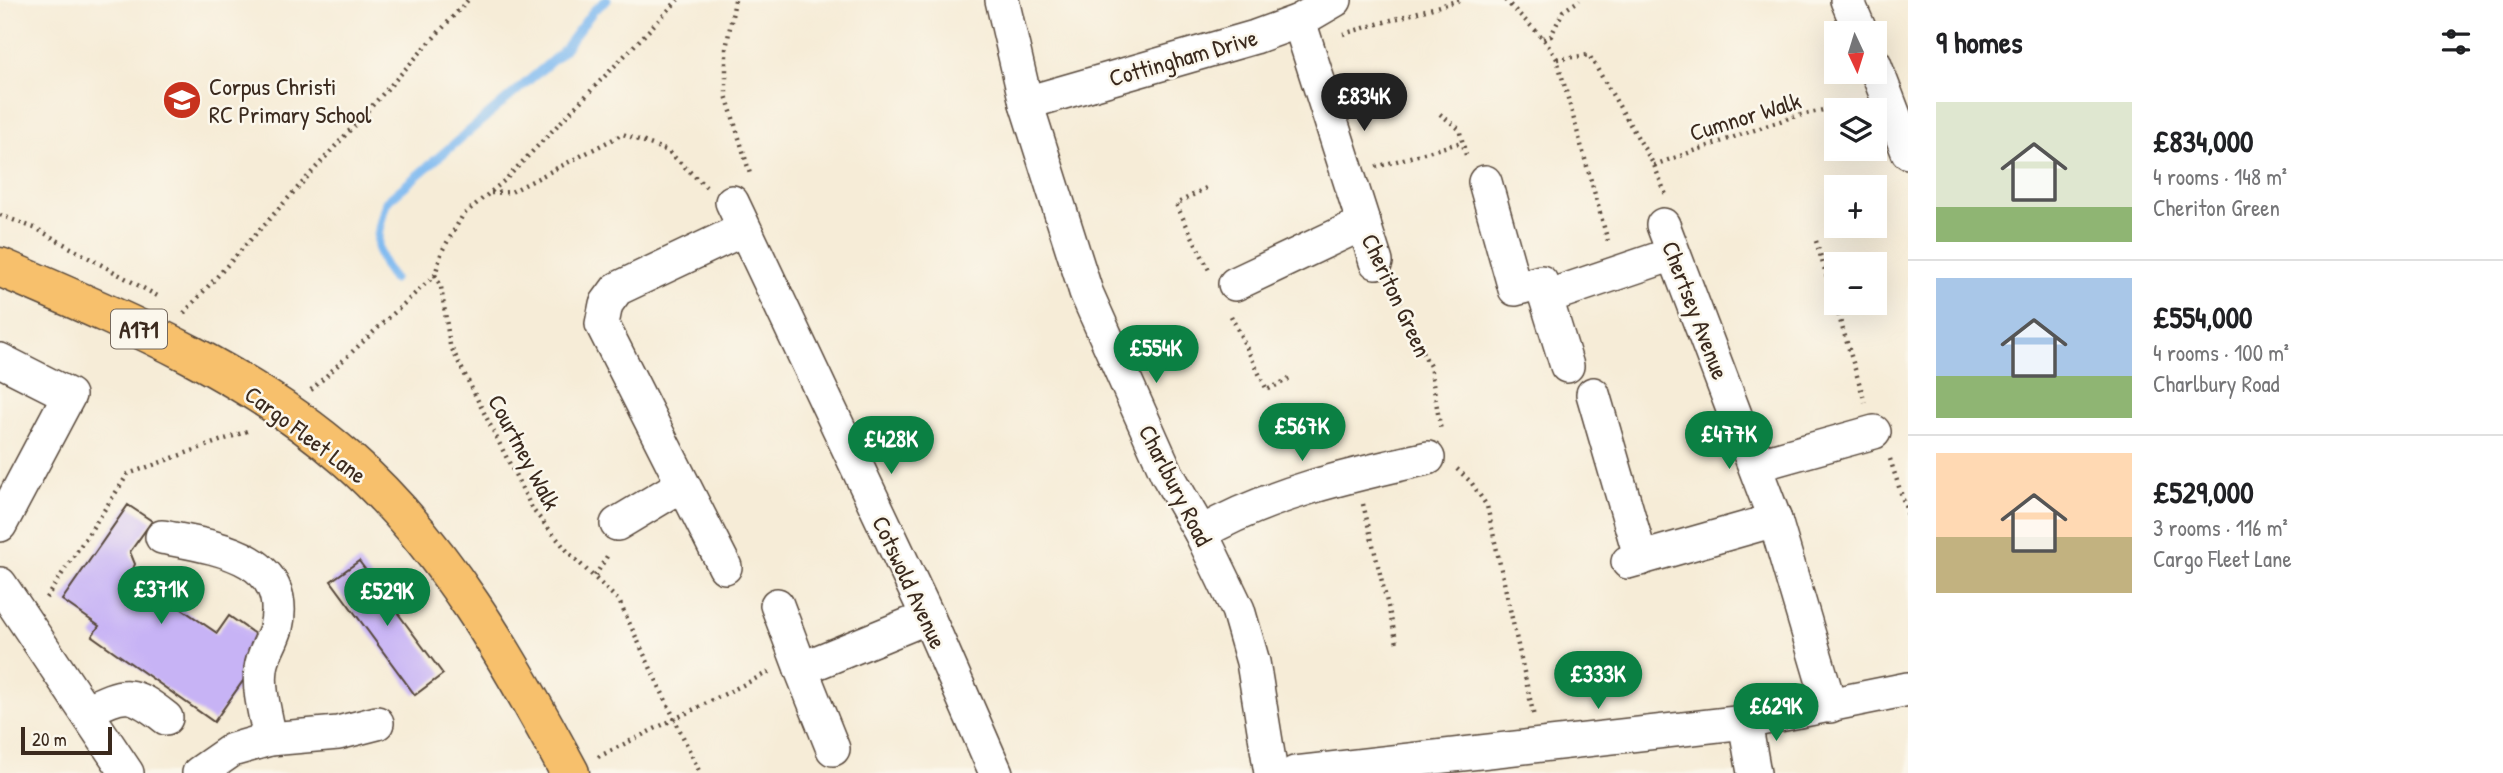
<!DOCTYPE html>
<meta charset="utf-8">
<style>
body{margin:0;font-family:"Patrick Hand",sans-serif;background:#f2f2f2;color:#202124;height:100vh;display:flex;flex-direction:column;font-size:26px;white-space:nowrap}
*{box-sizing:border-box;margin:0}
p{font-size:23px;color:#757577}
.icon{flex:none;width:38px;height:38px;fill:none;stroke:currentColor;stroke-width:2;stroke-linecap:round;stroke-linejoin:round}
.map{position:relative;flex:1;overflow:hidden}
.sheet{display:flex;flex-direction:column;background:#fff;width:595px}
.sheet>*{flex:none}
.needle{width:46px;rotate:176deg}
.fabs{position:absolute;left:1824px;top:21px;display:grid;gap:14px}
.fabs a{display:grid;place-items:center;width:63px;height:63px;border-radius:0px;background:#fff;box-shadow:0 7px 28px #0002;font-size:35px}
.scale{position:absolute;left:21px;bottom:18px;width:91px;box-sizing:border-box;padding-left:7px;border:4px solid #3b2a1e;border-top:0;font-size:19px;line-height:24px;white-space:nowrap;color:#3b2a1e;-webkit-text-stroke:5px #fbf7ec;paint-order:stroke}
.price{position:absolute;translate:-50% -60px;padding:0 16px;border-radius:24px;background:#0b8043;color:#fff;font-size:23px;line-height:46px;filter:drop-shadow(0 2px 4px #0008)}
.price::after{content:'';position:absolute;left:50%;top:42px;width:21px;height:16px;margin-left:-10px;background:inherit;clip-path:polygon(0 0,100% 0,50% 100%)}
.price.active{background:#222;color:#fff}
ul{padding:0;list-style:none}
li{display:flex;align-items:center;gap:21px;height:175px;padding:0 28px}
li+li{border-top:2px solid #e0e0e0}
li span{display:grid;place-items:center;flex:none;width:196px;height:140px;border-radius:0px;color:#555}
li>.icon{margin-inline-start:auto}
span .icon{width:84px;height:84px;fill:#fffc;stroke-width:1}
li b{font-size:30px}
h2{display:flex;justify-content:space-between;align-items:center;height:84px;padding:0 28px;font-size:30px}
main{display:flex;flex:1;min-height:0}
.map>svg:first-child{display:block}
</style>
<main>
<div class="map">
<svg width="1908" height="773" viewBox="0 0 1908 773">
<rect width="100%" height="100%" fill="#fbf7ec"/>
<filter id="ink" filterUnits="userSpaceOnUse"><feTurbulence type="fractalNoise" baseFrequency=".0143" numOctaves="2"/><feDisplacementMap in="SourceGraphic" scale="14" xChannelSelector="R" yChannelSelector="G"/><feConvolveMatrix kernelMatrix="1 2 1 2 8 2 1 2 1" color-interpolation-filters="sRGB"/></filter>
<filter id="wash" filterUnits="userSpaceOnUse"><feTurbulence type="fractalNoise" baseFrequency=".00686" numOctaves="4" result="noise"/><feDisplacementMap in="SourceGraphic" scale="28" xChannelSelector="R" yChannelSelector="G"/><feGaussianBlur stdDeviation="1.57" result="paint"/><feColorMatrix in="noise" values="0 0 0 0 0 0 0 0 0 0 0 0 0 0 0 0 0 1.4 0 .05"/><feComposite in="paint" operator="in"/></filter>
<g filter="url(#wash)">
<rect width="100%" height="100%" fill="#f6ecd7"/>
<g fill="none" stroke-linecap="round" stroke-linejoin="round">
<path stroke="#7eb9f0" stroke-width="9" d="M393,279C371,250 377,235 386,202L561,53L594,10L607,0"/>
</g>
<g id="blocks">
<g fill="#c7b3f5">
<path d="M128,505L152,521L130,552L135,564L131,574L217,633L229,616L269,644L214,722L92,636L99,626L62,600Z"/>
<path d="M359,561L443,674L415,695L331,581Z"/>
</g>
</g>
</g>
<g filter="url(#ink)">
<use href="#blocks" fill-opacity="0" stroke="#57473a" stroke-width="2"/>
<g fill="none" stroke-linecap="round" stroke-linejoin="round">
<g stroke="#57473a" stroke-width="36">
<g id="minor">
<path d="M1002,0L1026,103L1086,292L1167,474L1201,533L1238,610L1253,662L1271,773"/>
<path d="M1847,0L1861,33"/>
<path d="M1299,21L1376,262"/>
<path d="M1874,63L1908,152"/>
<path d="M1026,103L1255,37L1299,21L1335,0"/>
<path d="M1485,182L1515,289L1541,282L1567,366"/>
<path d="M732,202L928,617L996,773"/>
<path d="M1663,225L1775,520L1830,706"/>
<path d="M1235,284L1364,223"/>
<path d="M1546,297L1673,254"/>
<path d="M0,360L69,395L0,525"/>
<path d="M1593,394L1641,559"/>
<path d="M1756,465L1874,432"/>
<path d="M617,524L682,485"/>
<path d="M1201,533C1270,493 1351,475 1428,458"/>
<path d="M162,537C214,547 292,556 276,628C272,642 262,655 261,669C258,691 266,716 270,739"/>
<path d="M1628,562L1775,520"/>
<path d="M725,567L602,324L606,304L617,289L744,229"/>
<path d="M0,584L127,773"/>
<path d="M777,605L801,669"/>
<path d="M86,711C126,692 130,690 166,718"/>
<path d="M1745,722L1754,773"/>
<path d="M833,749L801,669L928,617"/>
<path d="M199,773L232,750L270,739L338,733L377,723"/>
<path d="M1295,773L1745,722L1908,689"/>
</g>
</g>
<g stroke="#57473a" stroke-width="41">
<path id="major" d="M0,267C120,319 247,371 347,459C443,543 510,661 570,773"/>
</g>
<g stroke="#57473a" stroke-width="4.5" stroke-dasharray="2 5" stroke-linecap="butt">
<path d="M735,0L726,49V95L750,174L748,177"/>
<path d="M1505,0L1543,38L1557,59L1609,245"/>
<path d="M1343,34L1460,0"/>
<path d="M1543,38L1551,36L1563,11L1580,0"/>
<path d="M1557,59L1589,55L1654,165L1666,195"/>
<path d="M1440,114L1459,129L1467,159"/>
<path d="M1654,165L1789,118L1857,102"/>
<path d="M1376,167L1462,142"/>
<path d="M1206,188L1176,204L1209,270"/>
<path d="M491,193L511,192L623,134L668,151L706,187"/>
<path d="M0,215L37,229L161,298"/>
<path d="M1816,241L1865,402"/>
<path d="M435,275L441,287L450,345L533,510L569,553L619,601L700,773"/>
<path d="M1396,287L1407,324L1430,366L1441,431"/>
<path d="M184,313L468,0"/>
<path d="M1231,316L1267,390L1289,379"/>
<path d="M311,390L435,275L442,251L463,215L505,180L678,0"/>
<path d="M1890,459L1908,515"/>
<path d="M1457,469L1471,482L1487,506L1534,717"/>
<path d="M1363,504L1397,643"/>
<path d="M595,576L609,553"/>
<path d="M46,598L128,474L250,430"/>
<path d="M598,757L769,672"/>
</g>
<use href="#minor" stroke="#fff" stroke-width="33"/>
<use href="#major" stroke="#f7c06c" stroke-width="38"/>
</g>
</g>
<defs>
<g id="school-disc" transform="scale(2.0125)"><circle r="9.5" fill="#c8321e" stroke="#fbf7ec"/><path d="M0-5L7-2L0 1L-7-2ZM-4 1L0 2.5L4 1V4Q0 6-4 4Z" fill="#fff"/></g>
</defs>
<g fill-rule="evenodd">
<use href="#school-disc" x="182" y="100"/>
</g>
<g text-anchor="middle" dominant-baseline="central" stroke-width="5" stroke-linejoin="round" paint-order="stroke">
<rect fill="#fbf7ec" stroke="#75685c" stroke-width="2" x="111" y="309.5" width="56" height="39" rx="5"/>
<g font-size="23" font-weight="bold" fill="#3b2a1e">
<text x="139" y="329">A171</text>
</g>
<g font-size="24" fill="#3b2a1e" stroke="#fbf7ec">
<text transform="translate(1183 57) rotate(-16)">Cottingham Drive</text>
<text transform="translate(1745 116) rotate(-17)">Cumnor Walk</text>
<text transform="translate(1397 295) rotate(65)">Cheriton Green</text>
<text transform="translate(1696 310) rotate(69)">Chertsey Avenue</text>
<text transform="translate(306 434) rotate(37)">Cargo Fleet Lane</text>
<text transform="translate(525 452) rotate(62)">Courtney Walk</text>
<text transform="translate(1176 485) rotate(63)">Charlbury Road</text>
<text transform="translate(910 582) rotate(65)">Cotswold Avenue</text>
</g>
<g font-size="24" fill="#3b2a1e" stroke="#fbf7ec" text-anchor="start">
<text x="209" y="86">Corpus Christi<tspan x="209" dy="28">RC Primary School</tspan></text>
</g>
</g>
</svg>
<div class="fabs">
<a><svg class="needle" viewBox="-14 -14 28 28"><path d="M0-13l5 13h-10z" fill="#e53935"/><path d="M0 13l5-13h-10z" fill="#757577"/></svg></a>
<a><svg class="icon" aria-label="layers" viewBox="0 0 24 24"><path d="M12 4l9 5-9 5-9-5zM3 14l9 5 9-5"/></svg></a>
<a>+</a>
<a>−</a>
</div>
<div class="scale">20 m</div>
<b class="price active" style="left:1364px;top:133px">£834K</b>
<b class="price" style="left:1156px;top:385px">£554K</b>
<b class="price" style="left:1302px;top:463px">£567K</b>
<b class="price" style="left:1729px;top:471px">£477K</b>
<b class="price" style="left:891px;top:476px">£428K</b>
<b class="price" style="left:161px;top:626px">£371K</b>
<b class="price" style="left:387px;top:628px">£529K</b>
<b class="price" style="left:1598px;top:711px">£333K</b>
<b class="price" style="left:1776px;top:743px">£629K</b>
</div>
<section class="sheet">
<h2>9 homes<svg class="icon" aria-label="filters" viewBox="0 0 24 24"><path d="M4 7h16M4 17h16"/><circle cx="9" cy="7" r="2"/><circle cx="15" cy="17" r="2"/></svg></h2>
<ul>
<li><span style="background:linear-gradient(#dfe7d0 75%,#8fb573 0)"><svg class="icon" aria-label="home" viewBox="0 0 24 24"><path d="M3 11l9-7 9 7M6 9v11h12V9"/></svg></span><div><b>£834,000</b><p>4 rooms · 148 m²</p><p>Cheriton Green</p></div></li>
<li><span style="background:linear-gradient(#a9c7e8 70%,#8fb573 0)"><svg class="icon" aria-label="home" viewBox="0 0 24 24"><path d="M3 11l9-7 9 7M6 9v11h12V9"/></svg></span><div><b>£554,000</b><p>4 rooms · 100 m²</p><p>Charlbury Road</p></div></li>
<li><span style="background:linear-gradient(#ffd9b3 60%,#c2b280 0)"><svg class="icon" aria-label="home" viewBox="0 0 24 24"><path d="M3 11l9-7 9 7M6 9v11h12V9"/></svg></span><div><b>£529,000</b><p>3 rooms · 116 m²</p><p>Cargo Fleet Lane</p></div></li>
</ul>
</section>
</main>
